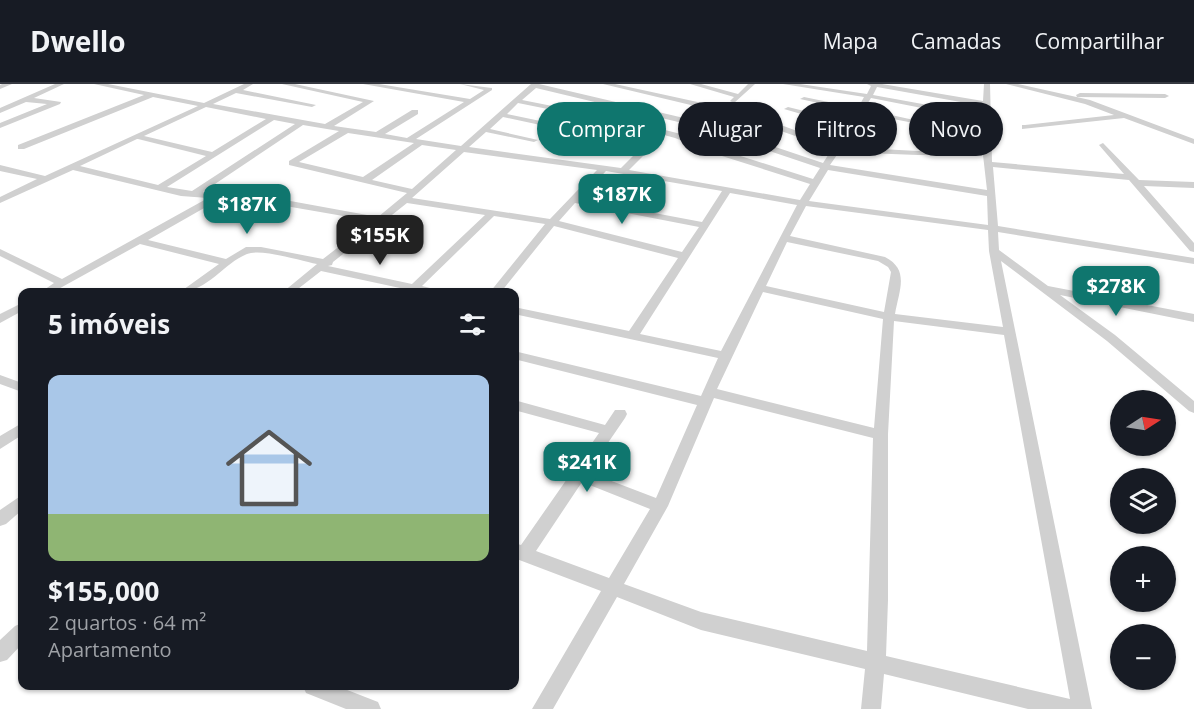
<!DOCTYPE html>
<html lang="pt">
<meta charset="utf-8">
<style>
body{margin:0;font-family:"Open Sans",sans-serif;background:#242831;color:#f1f3f6;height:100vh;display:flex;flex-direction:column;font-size:22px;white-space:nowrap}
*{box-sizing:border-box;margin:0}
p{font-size:20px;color:#9ea1a6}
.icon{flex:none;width:33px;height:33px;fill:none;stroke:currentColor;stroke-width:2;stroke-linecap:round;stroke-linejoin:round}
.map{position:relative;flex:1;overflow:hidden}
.drawer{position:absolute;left:18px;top:204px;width:501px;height:402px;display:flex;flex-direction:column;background:#171b24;border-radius:12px;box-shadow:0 2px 4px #0004}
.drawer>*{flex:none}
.top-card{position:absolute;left:537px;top:18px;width:567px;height:54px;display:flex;gap:12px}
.needle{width:39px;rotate:78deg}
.tools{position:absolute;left:1110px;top:306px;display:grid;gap:12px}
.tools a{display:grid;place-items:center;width:66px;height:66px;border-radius:50%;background:#171b24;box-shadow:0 2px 4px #0004;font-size:30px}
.price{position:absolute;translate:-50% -51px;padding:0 14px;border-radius:12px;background:#0f766e;color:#fff;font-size:20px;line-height:39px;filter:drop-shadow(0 2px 3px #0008)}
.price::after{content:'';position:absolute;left:50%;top:36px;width:18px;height:14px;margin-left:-9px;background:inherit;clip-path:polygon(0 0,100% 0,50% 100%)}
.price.selected{background:#222;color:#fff}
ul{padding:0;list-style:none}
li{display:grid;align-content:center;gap:12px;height:318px;padding:0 30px}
li span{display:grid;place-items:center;height:186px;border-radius:12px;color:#555}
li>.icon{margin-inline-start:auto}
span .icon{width:108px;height:108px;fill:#fffc;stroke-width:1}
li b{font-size:26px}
h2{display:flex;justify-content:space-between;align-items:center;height:72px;padding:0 30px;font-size:26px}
.chip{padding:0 21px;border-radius:27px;background:#171b24;box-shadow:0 2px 4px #0004;font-size:21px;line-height:54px}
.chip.selected{background:#0f766e;color:#fff}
header{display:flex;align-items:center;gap:36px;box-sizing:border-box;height:84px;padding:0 30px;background:#171b24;border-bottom:2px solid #363941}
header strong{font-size:28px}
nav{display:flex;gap:33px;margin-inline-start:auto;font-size:21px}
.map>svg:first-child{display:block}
</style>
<header>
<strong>Dwello</strong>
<nav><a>Mapa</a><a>Camadas</a><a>Compartilhar</a></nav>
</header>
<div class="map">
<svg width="1194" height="625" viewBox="0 0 1194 625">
<rect width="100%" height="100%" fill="#fff"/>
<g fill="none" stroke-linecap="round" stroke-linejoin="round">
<g fill="#d0d0d0" fill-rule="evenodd">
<path d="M2,0H12L0,5V1Z"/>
<path d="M55,0H64L34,14L61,18L60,20L0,44V39L47,20L26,18L0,29V24Z"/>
<path d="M94,0H108L204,19L244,0H253L243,6L316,21L312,23L236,9L213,20L325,40L363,18L282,0H295L374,17L334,42L376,48L412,26H418V30L385,50L407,54L464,18L363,0H379L470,15L484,6L460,0L492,4V6L416,55L461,62L531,0H539L701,38L823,79L832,65L764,41L720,28L603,0H615L725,24L770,37L835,61L846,43L784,25L788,23L849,38L855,27L800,15L804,13L858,24L864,13L783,0H800L867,10L871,2L867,0H882L983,17L984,0H990L992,78L1124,90L1099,61L1103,59L1139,96L1194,98V104L1144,102L1194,159V168L1190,167L1129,96L993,83L998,142L1194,174V180L998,148L999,166L1048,202L1194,230V238L1060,211L1115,251L1194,317V329L1189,327L1107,257L1001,177L1092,625H1028L884,590L881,625H861L865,585L701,546L617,513L553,625H532L601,507L514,474V459L521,461L599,349L514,326V316L605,341L615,326H625L627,330L625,334L588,388L656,414L697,321L514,275V267L701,312L718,274L514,230V223L629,247L678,174L554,142L501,208H490L545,140L494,132L422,202L438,206L439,208L414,207L321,187L294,208H283L317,180C301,177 261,164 247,170C224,179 207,208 180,208L219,180L140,160L53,208H41L54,199L0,172V165L62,195L208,114L181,112L73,86L0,119V113L37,95L0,87V81L45,92L198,22L153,13L24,65H18V61L144,11ZM877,3L983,22V31L873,11ZM536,4L695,42L820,84L813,95L728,68L681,50L633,38L522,16ZM871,14L983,36V66L918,67L842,63L853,44L857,42L855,40L862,29L919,40L923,38L864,25ZM518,19L632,42L675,54L722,72L810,100L800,116L629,86L651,64V60L507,30ZM206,23L266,35L212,68L144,52ZM503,33L642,63L621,84L469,63L486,48L534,58L538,56L490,45ZM274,36L295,40L192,107L167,103ZM303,41L339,47L289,77V81L407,109L378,133L274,114L203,108ZM348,49L414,59L363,93L299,78ZM137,55H138L206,72L158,101L80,82ZM422,61L456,66L412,105L372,96ZM464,68L597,86L550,135L412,114ZM839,68L918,71H983L987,106L830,81ZM828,86L987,112L988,141L809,117ZM606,87L722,107L702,138L580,115ZM730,109L797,121L721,267L640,250ZM220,115L274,120L372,137L323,175L261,163H246L226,175L148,156ZM407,119L485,131L412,200L328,182L332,181L333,178ZM575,119L699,143L682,168L559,137ZM806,122L988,146L989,167L1003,243L895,230C899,206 910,186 885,173L790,152ZM787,158L878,177L888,183L891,188L884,228L766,202ZM763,208L883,235L874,344L717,305ZM894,237L1004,251L1070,615L886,572L888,516V350ZM714,314L873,354L867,567L701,528L624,500L668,422ZM582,398L650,425L609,494L536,467Z"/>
<path d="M690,0H701L738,10L748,0H755L734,19L730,17L734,13Z"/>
<path d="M1006,0H1018L1090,16L1194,55V60L1124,34L1022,45V41H1025L1114,31L1085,20Z"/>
<path d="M1080,9L1165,10L1169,12L1165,14L1077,13L1076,11Z"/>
<path d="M22,219V227L0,239V230Z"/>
<path d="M0,291L22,299V308L0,300Z"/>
<path d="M22,339V351L0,365V352Z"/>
<path d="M22,411V426L6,440L0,442V426Z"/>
<path d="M22,539V560L7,576L0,578V556L15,542Z"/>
<path d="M303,602H337L378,618L381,625H346L306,609Z"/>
</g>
</g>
</svg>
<div class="tools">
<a><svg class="needle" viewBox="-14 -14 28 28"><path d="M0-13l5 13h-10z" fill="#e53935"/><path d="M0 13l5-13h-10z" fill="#9ea1a6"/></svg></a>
<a><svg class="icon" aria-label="layers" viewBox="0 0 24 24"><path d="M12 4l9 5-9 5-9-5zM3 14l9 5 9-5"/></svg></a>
<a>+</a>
<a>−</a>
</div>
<b class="price" style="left:622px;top:141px">$187K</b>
<b class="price" style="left:247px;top:151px">$187K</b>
<b class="price selected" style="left:380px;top:182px">$155K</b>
<b class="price" style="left:1116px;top:233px">$278K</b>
<b class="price" style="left:587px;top:409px">$241K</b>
<div class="top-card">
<a class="chip selected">Comprar</a>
<a class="chip">Alugar</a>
<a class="chip">Filtros</a>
<a class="chip">Novo</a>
</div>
<section class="drawer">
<h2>5 imóveis<svg class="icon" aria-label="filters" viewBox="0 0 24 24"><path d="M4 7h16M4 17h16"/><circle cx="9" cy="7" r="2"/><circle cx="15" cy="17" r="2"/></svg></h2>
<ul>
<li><span style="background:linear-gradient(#a9c7e8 75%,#8fb573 0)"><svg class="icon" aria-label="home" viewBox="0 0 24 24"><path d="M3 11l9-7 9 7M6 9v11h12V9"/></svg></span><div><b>$155,000</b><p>2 quartos · 64 m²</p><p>Apartamento</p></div></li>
</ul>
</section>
</div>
